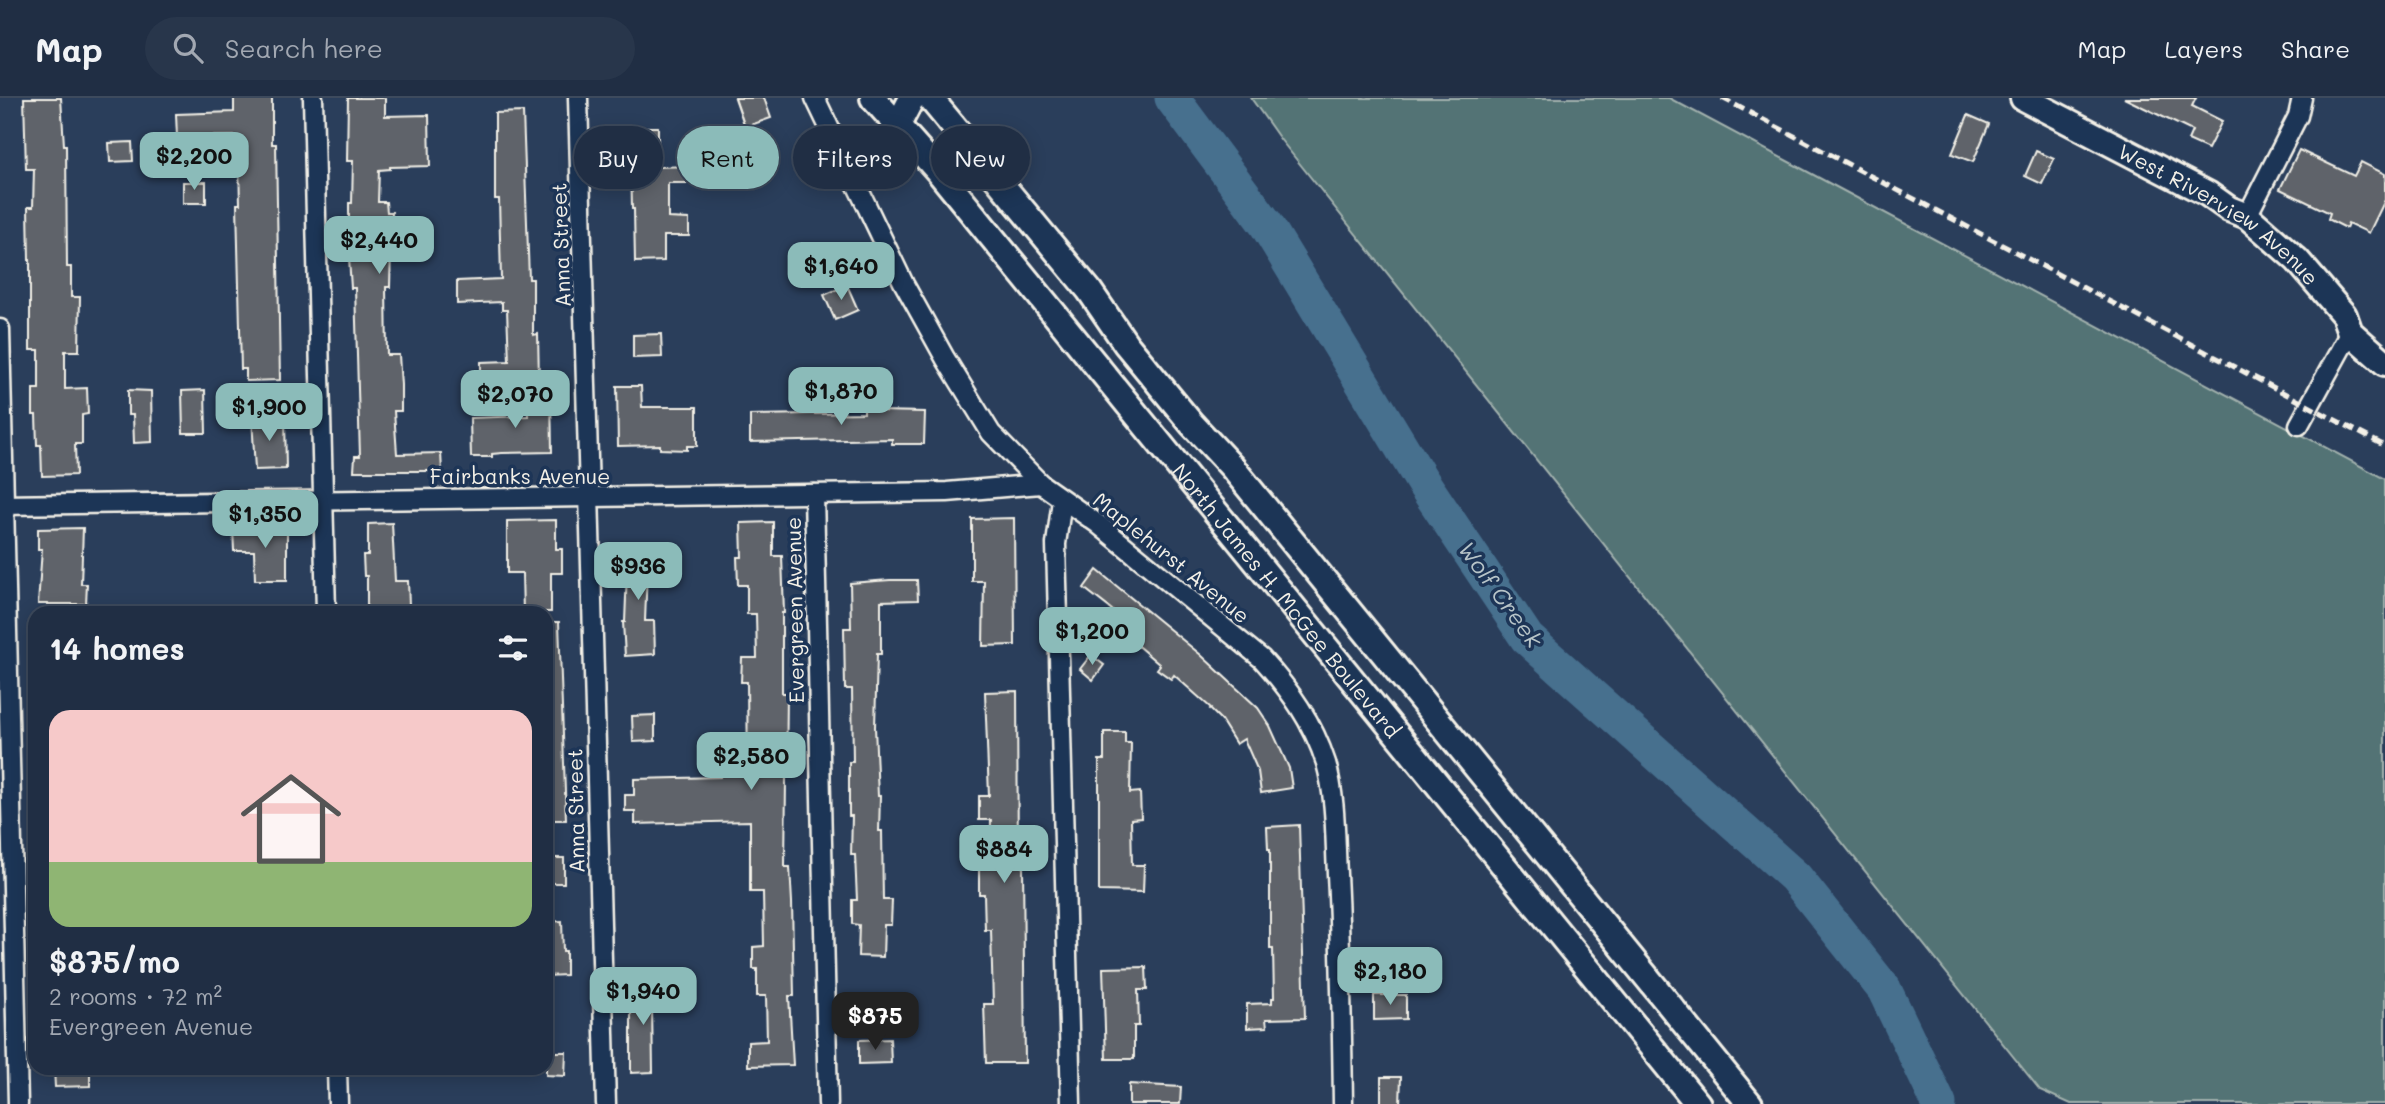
<!DOCTYPE html>
<meta charset="utf-8">
<style>
body{margin:0;font-family:Mali,sans-serif;background:#28364b;color:#f1f3f6;height:100vh;display:flex;flex-direction:column;font-size:26px;white-space:nowrap}
*{box-sizing:border-box;margin:0}
p{font-size:23px;color:#a2a8b2}
.icon{flex:none;width:38px;height:38px;fill:none;stroke:currentColor;stroke-width:2;stroke-linecap:round;stroke-linejoin:round}
.map{position:relative;flex:1;overflow:hidden}
.details{position:absolute;left:28px;top:508px;width:525px;height:469px;display:flex;flex-direction:column;background:#202e44;border-radius:21px;box-shadow:0 4px 18px #0003,0 0 0 2px #3d4a5d}
.details>*{flex:none}
.banner{position:absolute;left:574px;top:28px;width:665px;height:63px;display:flex;gap:14px}
.price{position:absolute;translate:-50% -60px;padding:0 16px;border-radius:14px;background:#8bbbb9;color:#111;font-size:23px;line-height:46px;filter:drop-shadow(0 2px 4px #0008)}
.price::after{content:'';position:absolute;left:50%;top:42px;width:21px;height:16px;margin-left:-10px;background:inherit;clip-path:polygon(0 0,100% 0,50% 100%)}
.price.on{background:#222;color:#fff}
ul{padding:0;list-style:none}
li{display:grid;align-content:center;gap:14px;height:371px;padding:0 21px}
li+li{border-top:2px solid #3d4a5d}
li span{display:grid;place-items:center;height:217px;border-radius:21px;color:#555}
li>.icon{margin-inline-start:auto}
span .icon{width:126px;height:126px;fill:#fffc;stroke-width:1}
li b{font-size:30px}
h2{display:flex;justify-content:space-between;align-items:center;height:84px;padding:0 21px;font-size:30px}
.pill{padding:0 24px;border-radius:32px;background:#202e44;box-shadow:0 4px 18px #0003,0 0 0 2px #3d4a5d;font-size:24px;line-height:63px}
.pill.on{background:#8bbbb9;color:#111}
header{display:flex;align-items:center;gap:42px;box-sizing:border-box;height:98px;padding:0 35px;background:#202e44;border-bottom:2px solid #3d4a5d}
header strong{font-size:33px}
nav{display:flex;gap:38px;margin-inline-start:auto;font-size:24px}
.search{width:490px;height:63px;background:#28364b;display:flex;align-items:center;gap:18px;box-sizing:border-box;padding:0 24px;border-radius:38px;color:#a2a8b2;font-size:26px}
.map>svg:first-child{display:block}
</style>
<header>
<strong>Map</strong>
<div class="search"><svg class="icon" aria-label="search" viewBox="0 0 24 24"><circle cx="10" cy="10" r="6"/><path d="M15 15l6 6"/></svg>Search here</div>
<nav><a>Map</a><a>Layers</a><a>Share</a></nav>
</header>
<div class="map">
<svg width="2385" height="1006" viewBox="0 0 2385 1006">
<rect width="100%" height="100%" fill="#2a3e5b"/>
<filter id="ink" filterUnits="userSpaceOnUse"><feTurbulence type="fractalNoise" baseFrequency=".0143" numOctaves="2"/><feDisplacementMap in="SourceGraphic" scale="14" xChannelSelector="R" yChannelSelector="G"/><feConvolveMatrix kernelMatrix="1 2 1 2 8 2 1 2 1" color-interpolation-filters="sRGB"/></filter>
<g filter="url(#ink)">
<path fill="#527374" stroke="#a3b2ae" stroke-width="2" d="M1251,0H1669L2385,381V1006H2071L2040,992L1280,41Z"/>
<g fill="none" stroke-linecap="round" stroke-linejoin="round">
<path stroke="#466f8e" stroke-width="35" d="M1172,0L1266,126L1422,383L1527,540L1795,779L1884,891L1939,1006"/>
</g>
<g fill="#5f646a" stroke="#f4f1e8" stroke-width="2">
<path d="M24,0H61L64,47H66L67,169H71V199H80L79,253H65V291L87,290L88,316L82,317V346H75L76,377L42,378L41,347H37L36,317H33V291H39V252H30V162H29L28,109H33L34,71H26Z"/>
<path d="M234,0H272V46H276L280,282L246,283V271H241L237,106H240L239,68H236V38L177,39L176,16L234,14Z"/>
<path d="M348,0H385V18L429,17L430,68L390,69V71L379,72L378,104H386L387,114H392L390,189H386L387,257H399L401,287V313H394L397,356L441,355L442,373H354L355,358H360L355,190H351L349,160V105H352L353,63H347Z"/>
<path d="M735,0H764L771,20L745,29Z"/>
<path d="M2124,0H2196L2192,8L2222,23L2208,51L2188,42L2192,33Z"/>
<path d="M523,14L529,181H533V237L538,236L539,282L481,283V264L509,263L507,212H502V204L457,206V183L501,181L499,101H495V15Z"/>
<path d="M1968,17L1989,26L1973,64L1952,56Z"/>
<path d="M627,29H658V69L692,68L693,82H689L690,85H668V120L689,121V138H664V163L635,164L634,111H632L631,59H627Z"/>
<path d="M132,44L133,63L110,64L109,45Z"/>
<path d="M2299,52L2354,78L2361,64L2385,76V102L2369,135L2348,125L2346,130L2328,121L2330,115L2280,91Z"/>
<path d="M2036,53L2054,61L2042,86L2025,78Z"/>
<rect x="183" y="84" width="23" height="21"/>
<path d="M847,187L858,212L835,222L824,197Z"/>
<path d="M661,236L662,259L633,260V237Z"/>
<path d="M617,288H641L642,309H697V348H687V352L660,351V347L618,348Z"/>
<path d="M128,292L151,293L152,344L134,345L133,317H128Z"/>
<path d="M205,292L206,335H183L182,293Z"/>
<path d="M527,294H551L552,354L502,355L492,356V359H471L470,320L528,318Z"/>
<path d="M878,306V313L925,314L924,346H892V341L750,344V317L864,315V307Z"/>
<path d="M252,319H285L286,371L255,372Z"/>
<path d="M1014,420L1015,547L983,548L984,483H972V421Z"/>
<path d="M556,422V451H562V475H551V514H523L522,475H507V423Z"/>
<path d="M773,424V458H782L784,515H782V595H787L785,769H790L792,804L794,898H789L793,967L748,968V944L767,943L766,898H757V871H753V849L764,848L763,794H750V723L635,726V713H625V697H634V681L720,679V674L748,675L747,584H741L742,560H757L756,516H747V487H738L737,459H742L741,425Z"/>
<path d="M392,425L395,483H408L409,507H405V514H367V478H364L363,457H368V426Z"/>
<path d="M287,429V482H255L254,453H234L233,430Z"/>
<path d="M83,430L81,486H87L86,506H38L42,451H38V431Z"/>
<path d="M656,450L657,472H647L645,523H654L655,556L625,558L623,524H625L627,473H624L623,451Z"/>
<path d="M1097,472L1201,557L1258,610L1270,628L1289,670L1292,690L1261,695L1258,673L1244,641L1236,646L1221,622L1210,611L1211,610L1174,577L1171,581L1157,571L1160,567L1105,520L1112,512L1084,490Z"/>
<path d="M890,482H917L918,502L881,503V556H877L875,629L878,698H880L879,733H882L883,802H892L891,827H884L883,859L858,858L859,827L852,826V802H857L855,757H851L852,718H849V664H853L852,591H845L844,530H851L850,485Z"/>
<path d="M546,524H559L566,722H546Z"/>
<path d="M1091,557L1104,567L1093,582L1080,571Z"/>
<path d="M1017,593L1018,768H1023L1025,965H986L984,906H993L991,832H985L984,796H979V768H990L991,722H979V698H989L985,594Z"/>
<path d="M655,617V643L633,644L632,618Z"/>
<path d="M1104,634H1125V645H1131L1130,695L1140,694L1141,720L1131,721L1132,767H1144L1143,794L1099,793V662H1104Z"/>
<path d="M1299,727L1305,920L1266,921L1267,929L1247,930V906L1272,905V900H1274L1273,851H1270V751H1268L1267,729Z"/>
<rect x="546" y="760" width="18" height="25"/>
<path d="M562,823L563,853H566V877L546,878V824Z"/>
<path d="M1146,869L1147,892H1138L1139,928H1134V961H1106L1103,870Z"/>
<path d="M631,889L664,890V907H652L653,974L631,975Z"/>
<path d="M1374,897H1406V921L1374,922Z"/>
<path d="M890,941L891,965L859,966V942Z"/>
<path d="M546,954H566L565,978L546,977Z"/>
<path d="M54,970H90V988L55,989Z"/>
<path d="M1381,979H1401L1400,1006H1381Z"/>
<path d="M1129,986L1181,989L1180,1006H1129Z"/>
</g>
<g fill="none" stroke-linecap="round" stroke-linejoin="round">
<g stroke="#f4f1e8" stroke-width="23">
<g id="street">
<path d="M313,0L326,514"/>
<path d="M578,0L606,1006"/>
<path d="M815,0L904,186L945,260L991,335L1041,386L1098,426L1262,561C1290,592 1313,624 1326,665C1336,700 1335,739 1337,776C1341,853 1342,929 1343,1006"/>
<path d="M2247,118L2298,18L2302,0"/>
<path d="M0,231L18,1006"/>
<path d="M2299,327L2350,234"/>
<path d="M814,396L828,1006"/>
<path d="M1062,402L1056,446L1071,1006"/>
<path d="M0,407L947,394L1041,386"/>
<path d="M337,970L338,1006"/>
</g>
</g>
<g stroke="#f4f1e8" stroke-width="30">
<g id="secondary">
<path id="s1" d="M873,0L938,73L1698,1006"/>
<path d="M930,0L1089,192L1126,246L1191,325L1232,369L1750,1006"/>
<path id="s2" d="M2023,0L2208,96L2229,111L2247,118L2297,162L2344,217L2350,234L2385,265"/>
<path d="M898,27L912,0"/>
</g>
</g>
<use href="#street" stroke="#1d3557" stroke-width="18"/>
<use href="#secondary" stroke="#1d3557" stroke-width="24"/>
<path stroke="#f4f1e8" stroke-width="5" stroke-dasharray="10 5" stroke-linecap="butt" d="M1722,0L2385,348"/>
</g>
</g>
<g text-anchor="middle" dominant-baseline="central" stroke-width="7" stroke-linejoin="round" paint-order="stroke">
<g font-size="21" fill="#f4f1e8" stroke="#1d3557">
<text stroke="none"><textPath href="#s2" startOffset="229">West Riverview Avenue</textPath></text>
<text transform="translate(560 147) rotate(-92)">Anna Street</text>
<text x="520" y="377">Fairbanks Avenue</text>
<text transform="translate(1172 459) rotate(39)">Maplehurst Avenue</text>
<text stroke="none"><textPath href="#s1" startOffset="651">North James H. McGee Boulevard</textPath></text>
<text transform="translate(794 512) rotate(-91)">Evergreen Avenue</text>
<text transform="translate(575 713) rotate(-91)">Anna Street</text>
</g>
<g font-size="23" font-style="italic" fill="#b7c4c8" stroke="#1d3557">
<text transform="translate(1501 496) rotate(54)">Wolf Creek</text>
</g>
</g>
</svg>
<b class="price" style="left:194px;top:94px">$2,200</b>
<b class="price" style="left:379px;top:178px">$2,440</b>
<b class="price" style="left:841px;top:204px">$1,640</b>
<b class="price" style="left:841px;top:329px">$1,870</b>
<b class="price" style="left:515px;top:332px">$2,070</b>
<b class="price" style="left:269px;top:345px">$1,900</b>
<b class="price" style="left:265px;top:452px">$1,350</b>
<b class="price" style="left:638px;top:504px">$936</b>
<b class="price" style="left:1092px;top:569px">$1,200</b>
<b class="price" style="left:751px;top:694px">$2,580</b>
<b class="price" style="left:1004px;top:787px">$884</b>
<b class="price" style="left:1390px;top:909px">$2,180</b>
<b class="price" style="left:643px;top:929px">$1,940</b>
<b class="price on" style="left:875px;top:954px">$875</b>
<div class="banner">
<a class="pill">Buy</a>
<a class="pill on">Rent</a>
<a class="pill">Filters</a>
<a class="pill">New</a>
</div>
<section class="details">
<h2>14 homes<svg class="icon" aria-label="filters" viewBox="0 0 24 24"><path d="M4 7h16M4 17h16"/><circle cx="9" cy="7" r="2"/><circle cx="15" cy="17" r="2"/></svg></h2>
<ul>
<li><span style="background:linear-gradient(#f6c9c9 70%,#8fb573 0)"><svg class="icon" aria-label="home" viewBox="0 0 24 24"><path d="M3 11l9-7 9 7M6 9v11h12V9"/></svg></span><div><b>$875/mo</b><p>2 rooms · 72 m²</p><p>Evergreen Avenue</p></div></li>
</ul>
</section>
</div>
